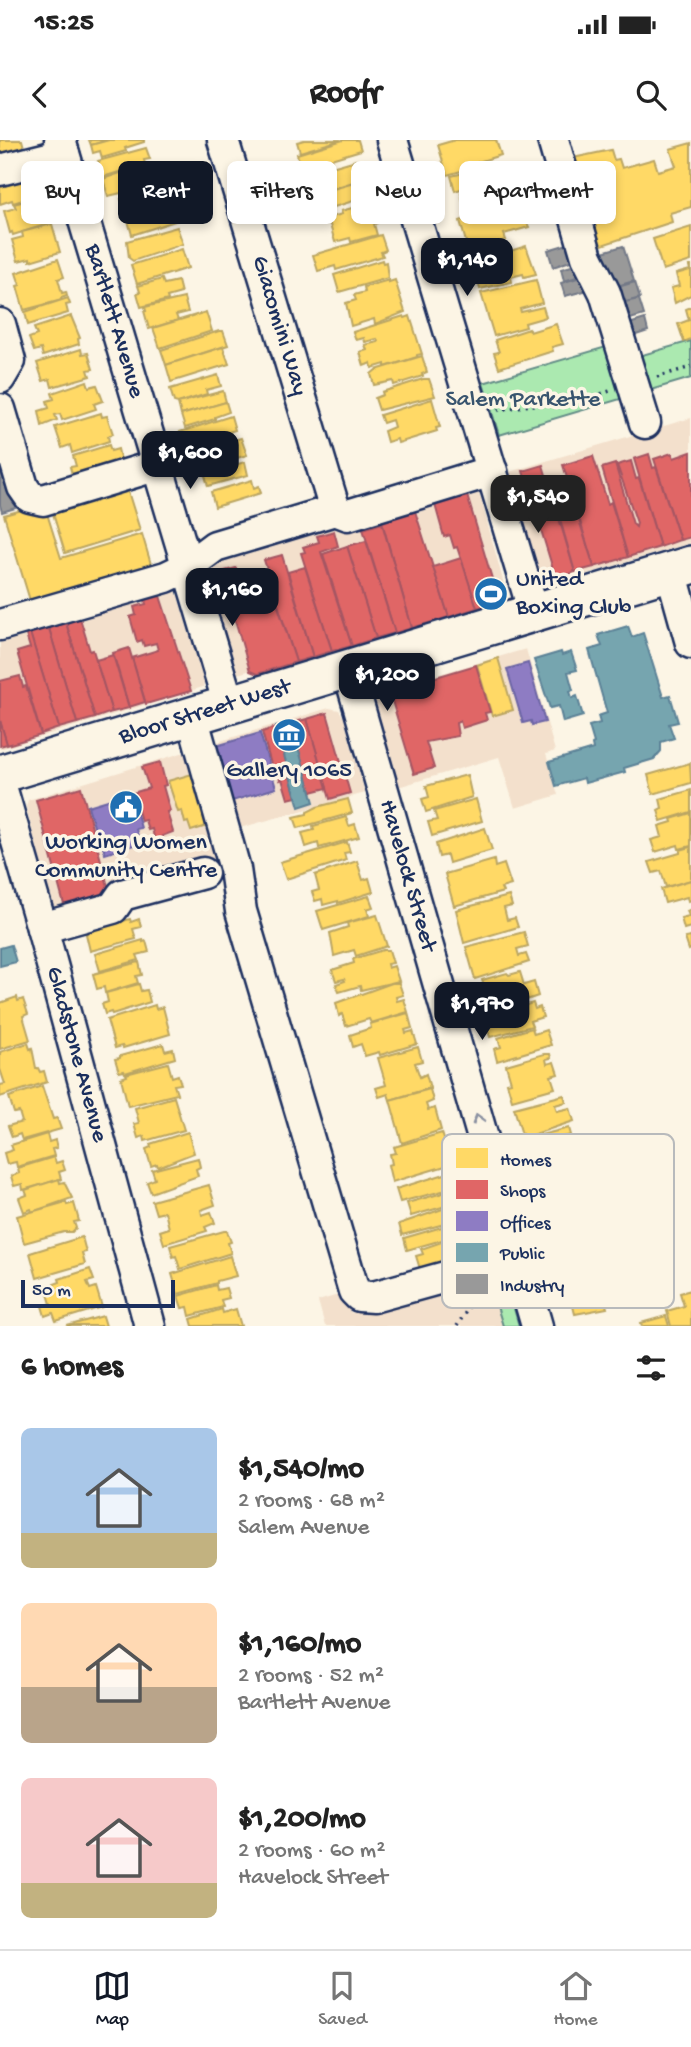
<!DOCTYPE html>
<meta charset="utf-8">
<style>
body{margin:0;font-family:"Gochi Hand",sans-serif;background:#f2f2f2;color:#222;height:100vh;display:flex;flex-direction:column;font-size:26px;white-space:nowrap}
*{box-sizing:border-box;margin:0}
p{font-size:23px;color:#767676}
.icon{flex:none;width:38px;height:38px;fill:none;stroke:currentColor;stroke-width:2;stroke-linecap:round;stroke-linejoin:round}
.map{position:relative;height:1186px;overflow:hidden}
.side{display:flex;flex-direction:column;background:#fff;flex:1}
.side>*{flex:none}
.top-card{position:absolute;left:21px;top:21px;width:649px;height:63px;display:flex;gap:14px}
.scale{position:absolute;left:21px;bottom:18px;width:154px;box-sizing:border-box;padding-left:7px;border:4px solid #1b2f5e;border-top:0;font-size:19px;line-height:24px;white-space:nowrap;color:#1b2f5e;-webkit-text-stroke:5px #fcf5e5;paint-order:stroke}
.price{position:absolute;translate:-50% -60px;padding:0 16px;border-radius:14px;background:#111827;color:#fff;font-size:23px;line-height:46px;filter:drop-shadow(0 2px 4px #0008)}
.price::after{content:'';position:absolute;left:50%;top:42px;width:21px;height:16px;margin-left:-10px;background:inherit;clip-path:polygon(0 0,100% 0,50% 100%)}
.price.on{background:#222;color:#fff}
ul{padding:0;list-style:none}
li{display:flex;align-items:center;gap:21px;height:175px;padding:0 21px}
li span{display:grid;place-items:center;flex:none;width:196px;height:140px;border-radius:10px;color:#555}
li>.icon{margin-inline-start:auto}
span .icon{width:84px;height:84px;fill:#fffc;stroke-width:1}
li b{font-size:30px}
h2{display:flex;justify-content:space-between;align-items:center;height:84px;padding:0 21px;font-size:30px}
.pill{padding:0 24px;border-radius:10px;background:#fff;box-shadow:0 4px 10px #0003;font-size:24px;line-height:63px}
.pill.on{background:#111827;color:#fff}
.status{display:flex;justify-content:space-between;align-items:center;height:49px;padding:0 35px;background:#fff;direction:ltr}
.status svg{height:19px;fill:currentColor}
header{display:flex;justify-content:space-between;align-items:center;height:91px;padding:0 21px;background:#fff;font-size:32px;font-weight:700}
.tab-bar{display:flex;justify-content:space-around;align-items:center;height:98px;border-top:2px solid #e0e0e0;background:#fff;font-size:19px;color:#767676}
.tab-bar a{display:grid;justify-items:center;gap:4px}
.tab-bar .on{color:#111827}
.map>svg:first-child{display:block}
</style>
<div class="status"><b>15:25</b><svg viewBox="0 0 49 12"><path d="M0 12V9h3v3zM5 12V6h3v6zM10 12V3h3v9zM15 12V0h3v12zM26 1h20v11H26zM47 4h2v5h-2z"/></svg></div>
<header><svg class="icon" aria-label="back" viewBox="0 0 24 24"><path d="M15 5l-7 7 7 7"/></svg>Roofr<svg class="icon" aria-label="search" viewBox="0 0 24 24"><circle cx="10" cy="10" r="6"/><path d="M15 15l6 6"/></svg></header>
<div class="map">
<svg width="691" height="1186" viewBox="0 0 691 1186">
<rect width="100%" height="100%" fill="#fcf5e5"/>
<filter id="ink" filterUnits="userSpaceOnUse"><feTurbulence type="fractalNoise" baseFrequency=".0143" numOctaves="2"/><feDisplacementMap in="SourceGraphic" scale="14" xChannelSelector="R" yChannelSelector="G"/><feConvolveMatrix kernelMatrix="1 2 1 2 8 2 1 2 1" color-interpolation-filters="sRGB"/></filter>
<g filter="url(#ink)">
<g fill="#f3e0cc">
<path d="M691,278V403L553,444L542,441L509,332Z"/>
<path d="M472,326L505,448L502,459L234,535L201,419Z"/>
<path d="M173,440L204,542L203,547L0,609V493Z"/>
<path d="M526,509L555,611L546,614L558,655L515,668L499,617L398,647L374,560L382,551Z"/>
<path d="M329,568L339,570L344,578L365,653L218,694L229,736L55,782L26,666L28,660Z"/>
<path d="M503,1129L519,1186H325L318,1161L345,1153L351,1173Z"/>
</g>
<g fill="#abe9b0" stroke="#638c87" stroke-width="2">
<path d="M691,201V238L499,295L483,243L613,205L632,218Z"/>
<path d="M497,1136L505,1137L519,1186H503L493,1153L479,1156L490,1138Z"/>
</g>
<g fill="#ffd966" stroke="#bba664" stroke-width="2">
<path d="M0,0H22L25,11L0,18Z"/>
<path d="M89,0H109L91,5Z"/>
<path d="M109,0H144V2L125,8L126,11L102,18L100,11L93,13L91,5Z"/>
<path d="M304,0H341L300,12L297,2Z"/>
<path d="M343,0H358L361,10L301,28L297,14Z"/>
<path d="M455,0H496L501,15L478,22L479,26L447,35L438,5Z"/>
<path d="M691,3V67L670,73L672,82L596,107L568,19L611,10L614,20L619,19L622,28L654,19L658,31L676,26L670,9Z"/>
<path d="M146,8L150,19L144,20L145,24L103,37L98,21Z"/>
<path d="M356,20L359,29L366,27L369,37L334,48L333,46L320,50L317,40L330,36L328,28Z"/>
<path d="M494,26L497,37L455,51L451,36Z"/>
<path d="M30,27L40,52L37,53V56L13,63L12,60L0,64V41Z"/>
<path d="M145,28L148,39L137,42L139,49L108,56L103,39L132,29L133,32Z"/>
<path d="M368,39L372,55L331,68L326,51Z"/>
<path d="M502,41L503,43L511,41L516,61L508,64L507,57L465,69L461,53Z"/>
<path d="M167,45L172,63L127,77L121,59Z"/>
<path d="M43,56L48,71L44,72L48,84L13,95L12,92L10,93L4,71L16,68L14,64Z"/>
<path d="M172,63L178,80L132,95L127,77Z"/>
<path d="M367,64L369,72L374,71L377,83L374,84L377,95L351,102L350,98L335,102L328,78L342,74L341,71Z"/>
<path d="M520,66L529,87L504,94L506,100L468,109L460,81L491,70L492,74Z"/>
<path d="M52,84L60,112L30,121V118L18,121L12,100L23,97L22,92Z"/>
<path d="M177,87L183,104L133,121L129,118L127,101Z"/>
<path d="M691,87V121L663,130L653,99Z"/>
<path d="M381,95L386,110L381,112L383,116L336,130L335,126L318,131L313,115Z"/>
<path d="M526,106L536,134L524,137L523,134L511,137L512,142L480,149L472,121L503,111L504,113Z"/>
<path d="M182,109L188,128L137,144L131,125Z"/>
<path d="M58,119L64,137L58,139L62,153L66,152L67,156L61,158L62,160L24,170L17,146L20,145L16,133Z"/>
<path d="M382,120L383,123L386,122L388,138L339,152L334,135Z"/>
<path d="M689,126H691V155L675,163L671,148L679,146L676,134L690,130Z"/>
<path d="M162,139L164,144L178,141L181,153L167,157L168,160L141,167L137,153L140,152L138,146Z"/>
<path d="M389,140V142L395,140L405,172L375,184L374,179L351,186L346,163L356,160L354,155L365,152L364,147Z"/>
<path d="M536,140L542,163L520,169L521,172L543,167L546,177L525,183L526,187L494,196L481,153Z"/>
<path d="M68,158L70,164L66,165L68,173L28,185L25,172Z"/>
<path d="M184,158L188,172L176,175L178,180L149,189L144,171H146L145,167Z"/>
<path d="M691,167V199L684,202L678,184L689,180L686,169Z"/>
<path d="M206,172L212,191L160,208L153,188Z"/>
<path d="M71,176L80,198L78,199L79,204L43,216L41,209L34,211L29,198L37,195L34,188Z"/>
<path d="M404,176L405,178L410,176L422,214L417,215V217L385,227V224L372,228L371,223L364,226L360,212L367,210L365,205L378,202L377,199L365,202L364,198L356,200L353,192Z"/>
<path d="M556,184L563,204L552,207L553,211L499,228L494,213L499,212L495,200L529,189L530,192Z"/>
<path d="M219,191H223L228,205L166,225L161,210Z"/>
<path d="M223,207L229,224L171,242L166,225Z"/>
<path d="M81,209L82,214L88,213L93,229L88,230L90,236L52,247L50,239L43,241L37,223Z"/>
<path d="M422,216L427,232L422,234L423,236L394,245L393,241L374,245L371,234L376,230Z"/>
<path d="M218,235L221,246L206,250L207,254L178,263L174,262L170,249Z"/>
<path d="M423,239H429L435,256L379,270L375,258L383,255L382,252Z"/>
<path d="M87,241L89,247L97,245L103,261L94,264L96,269L62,280L60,274L55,275L57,280L42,286L39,271L49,268L47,261L54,259L52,253Z"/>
<path d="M223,251L226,262L181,275L178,263Z"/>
<path d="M432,259L440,287L436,288L437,291L398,303L397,299L387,302L384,291L394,287L392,280L383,283L380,275Z"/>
<path d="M226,262L229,272L215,277V279L185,288L181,275Z"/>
<path d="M101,273L102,277L107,276L113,294L108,296L109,301L72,313L70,305L62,308L55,287Z"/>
<path d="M231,276L235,290L185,305L180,292Z"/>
<path d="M241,298L247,315L203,328L198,310Z"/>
<path d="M109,305L111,311L118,309L122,326L73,338L70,327L76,326L73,316Z"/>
<path d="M229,321L231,326L245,322L248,335L208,346L203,329Z"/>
<path d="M252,340L254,348L259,346L261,353L215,367L211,352Z"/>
<path d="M126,345L140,390L65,413L51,367Z"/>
<path d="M44,364L61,418L142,394L153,431L32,467L4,375Z"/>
<path d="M498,518L513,570L492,576L477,525Z"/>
<path d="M690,623L691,643L653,654L648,635Z"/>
<path d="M199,632L207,686L191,691L188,682L185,683L182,671L178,672L168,641Z"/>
<path d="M467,635L472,657L426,672L422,659L429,657L426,646Z"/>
<path d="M691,650V672L661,681L658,670L662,668L660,659Z"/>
<path d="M348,659L352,673L298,688L294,677L307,674V672L317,667Z"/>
<path d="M476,659L482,681L432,696L428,682L437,680L434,671Z"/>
<path d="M691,673V706L679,709L678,705L655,712L651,700L662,697L659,686L672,682L671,679Z"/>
<path d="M346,677L349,686L355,684L359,697L319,708L318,703L306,707L302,693L314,690L313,686Z"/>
<path d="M485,688L492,710L449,723L447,715L439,717L436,704Z"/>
<path d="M347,702L350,712L344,713L346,720L286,739L280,722Z"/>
<path d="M691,707V740L666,747L661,731L653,733L649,722L680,713V710Z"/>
<path d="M494,720L495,727L504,724L511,745L501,748L503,752L454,766L445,734Z"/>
<path d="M357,721L363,740L369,738L373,752L338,763V761L323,765L322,759L315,761L312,752L319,750L315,735Z"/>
<path d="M691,740V760L688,761L687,757L665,763L661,749Z"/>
<path d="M369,756L373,767L367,769L369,776L323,790L317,771Z"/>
<path d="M509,756L512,766L504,768L507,780L515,778L518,787L464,803L456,770Z"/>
<path d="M691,769V787L684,789L681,778L689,776L687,771Z"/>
<path d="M377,775L387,806L356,816L354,810L334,816L330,793L348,787L347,783Z"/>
<path d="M130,779L131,782L139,779L141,787L133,789L136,799L90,811L86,794L89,791Z"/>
<path d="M524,792L528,806L517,809L519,816L526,814L529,822L475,839L466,807Z"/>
<path d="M691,797V809L689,810L685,798Z"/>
<path d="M143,800V802L146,801L149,812L137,815L139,820L100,831L95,814Z"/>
<path d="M383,810H389L393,823L387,824L388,828L394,826L399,841L361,850L360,846L339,852L336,844L345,841L344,839L336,841L332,830L354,823L353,819Z"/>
<path d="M139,822L142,835L136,836L138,843L105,853L104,847L97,849L93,834Z"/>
<path d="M520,832L524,845L534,842L538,856L492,872L482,840L507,833L509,835Z"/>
<path d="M392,843H399L403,855L396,857L397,861L404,859L408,872L371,883L369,879L346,886L342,874L339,876L336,863Z"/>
<path d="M139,844L141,851L147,850L150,862L112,874L111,872L105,874L102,864L108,862L106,853Z"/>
<path d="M17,857L18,861L23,859L28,874L23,876L30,900L0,909V863Z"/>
<path d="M533,863L535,869L540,867L543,877L530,881L532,886L490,897L487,887L495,884L492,875Z"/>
<path d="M155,865L156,869L163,867L170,894L123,908L122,906L115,908L107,880Z"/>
<path d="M408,873L412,888L405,890L406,893L413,891L417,904L380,915L379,912L365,916L361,904L353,907L350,895L371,888L370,884Z"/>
<path d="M532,888L534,894L546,890L551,905L497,921L494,909L501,907L498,898Z"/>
<path d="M28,903L30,909L32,908L36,928H38L40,932L44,931L47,942L0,957V945L5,944L0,929V912Z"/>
<path d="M163,904L165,911L173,909L175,918L125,933L124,931L119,932L115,919L120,918V916Z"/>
<path d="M418,907L422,921L415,923L420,937L426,934L430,948L390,960L388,954L379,957L376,948L386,945L378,918Z"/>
<path d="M544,914H550L551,918L546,919L547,924L554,922L558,934L551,936L555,948L512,960L507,943L511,942L506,925Z"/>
<path d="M168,923L172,937L178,935L181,944L174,945L177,954L128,966L121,938L127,936L126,934Z"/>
<path d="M42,946L53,979L57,978L61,989L22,1000L20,994L12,997L8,986L22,982L19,972L14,973L9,957Z"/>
<path d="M430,949L433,961L426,964L428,970L435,968L441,990L402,1003L390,960Z"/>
<path d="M564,955L566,962L555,965L557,971L570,968L574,981L523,998L514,968Z"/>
<path d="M174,957L184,990L145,1001L144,996L138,998L134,984L139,983L135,968Z"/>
<path d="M569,988L571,995L563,997L567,1010L577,1008L580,1017L537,1028L536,1026L534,1027L530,1015L535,1014L534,1012L530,1013L527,1002L530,1001L529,998Z"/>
<path d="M188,992L194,1013L158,1027L157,1024L151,1026L146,1009L151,1007L150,1004Z"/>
<path d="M442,993L452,1024L392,1042L388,1025L392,1024L390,1014L396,1013L394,1007Z"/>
<path d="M47,994L49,1002L55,1000L57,1008L52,1009L54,1016L17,1027L16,1022L7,1024L4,1013L13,1010L11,1005Z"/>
<path d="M54,1017L56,1023L62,1021L65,1030L59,1032L61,1039L23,1050L22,1044L14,1046L11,1036L19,1033L18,1028Z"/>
<path d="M198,1018L200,1027L196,1029L198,1036L151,1053L147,1042L155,1039L152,1030Z"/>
<path d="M448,1033H454L458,1047L400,1062L396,1049Z"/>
<path d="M59,1039L60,1043L64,1042L72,1058L32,1072L31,1069L24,1072L19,1058L27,1055L25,1050Z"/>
<path d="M209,1045L215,1065L201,1070L202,1075L211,1072L215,1083L205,1087L207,1091L164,1104L160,1091L169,1088L165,1072L156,1074L152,1061Z"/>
<path d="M457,1049L460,1062L411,1076L407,1063Z"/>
<path d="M66,1062L67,1065L74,1063L79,1081L74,1082L76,1088L72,1092H64L24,1103L17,1076Z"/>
<path d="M460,1063L464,1079L402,1095L399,1084Z"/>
<path d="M466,1080L470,1092L407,1110L404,1098Z"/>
<path d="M224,1091H227L231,1102L228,1103L231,1113L180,1129L176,1116L173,1117L170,1106Z"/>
<path d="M465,1094H471L478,1121L420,1129L416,1116L423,1114L421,1109Z"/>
<path d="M82,1097L86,1112L82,1113L85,1124L37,1138L30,1113Z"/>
<path d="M230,1116L236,1136L217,1141V1143L178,1154L172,1134Z"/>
<path d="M90,1129L94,1140L87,1142L90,1149L96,1147L102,1167L56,1181L53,1173L45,1176L42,1166L51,1164L46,1147L60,1142L59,1139Z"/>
<path d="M612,1133L616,1146L623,1144L628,1158L606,1165L607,1168L575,1174L570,1154L578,1152L576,1144Z"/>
<path d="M216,1145L217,1150L226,1148L229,1158L221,1160L223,1167L190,1176L188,1167L182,1168L178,1156Z"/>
<path d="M691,1150V1186H671L667,1171L684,1166L680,1153Z"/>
<path d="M222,1169L223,1173L236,1169L241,1186H193L191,1179Z"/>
<path d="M103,1176L106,1186H67Z"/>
<path d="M666,1176L669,1186H642L641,1183Z"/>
</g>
<g fill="#e06666" stroke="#a55664" stroke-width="2">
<path d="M691,312V397L680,400L654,319L672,313L674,318Z"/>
<path d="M649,314L653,328L656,327L680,400L660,407L634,319Z"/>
<path d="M593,316L608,364L611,362L628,417L594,427L563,325Z"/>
<path d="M631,321L636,339L639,338L660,407L628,417L602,328L615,324L633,384L636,387L637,383L617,325Z"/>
<path d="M543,325L575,432L556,439L523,331Z"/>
<path d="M466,352L499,462L477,468L457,407L454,408L450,395L444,397L434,361Z"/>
<path d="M414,368L449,477L412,488L381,378Z"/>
<path d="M577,374L594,427L575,432L560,379Z"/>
<path d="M382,383L412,488L395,493L363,389Z"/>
<path d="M334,391L338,406L321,412L352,506L332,511L301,413L305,412L303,407L319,402L317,396Z"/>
<path d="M366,401L395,493L376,498L347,406Z"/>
<path d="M347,406L376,498L352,506L323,414Z"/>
<path d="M282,415L313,517L296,522L264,420Z"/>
<path d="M461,418L477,468L449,477L433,427Z"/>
<path d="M305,427L332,511L313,517L288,432Z"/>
<path d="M236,428L241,446L255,442L259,458L274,454L296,522L257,534L250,531L221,432Z"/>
<path d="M160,456L191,551L146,564L132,518L158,510L156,503L144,506L142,500L137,502L130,477L136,475L134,467L146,464L145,460Z"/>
<path d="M76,465L90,511L93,510L112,572L95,578L62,470Z"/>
<path d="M62,470L95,578L77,583L45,475Z"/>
<path d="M45,475L77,583L59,588L26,480Z"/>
<path d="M26,480L59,588L41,594L17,512L30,508L22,482Z"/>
<path d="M129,508L145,562L129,567L113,513Z"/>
<path d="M113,515L129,568L112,572L96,520Z"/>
<path d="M476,525L490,572L485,573L487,580L462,588L460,581L456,583L458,596L426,602L434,628L414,634L389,551Z"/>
<path d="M20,536L23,547L26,546L41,595L7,605L0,580V541Z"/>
<path d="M327,573L350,653L330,659L307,579Z"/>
<path d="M307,579L327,648L311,652L291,583Z"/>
<path d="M0,581L7,604L0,606Z"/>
<path d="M276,587L296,657L288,659L282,639L280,640L276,627L272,628L262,592Z"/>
<path d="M160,622L166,645L163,646L170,671L167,672L173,692L162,696L163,699L155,701L152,689L148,690L145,680L141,681L133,653L149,648L142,627Z"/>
<path d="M81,647L112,761L67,776L36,660Z"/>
</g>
<g fill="#8e7cc3" stroke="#6c65a5" stroke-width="2">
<path d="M528,523L545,582L532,585L531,581L523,583L507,529Z"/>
<path d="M260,593L276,648L222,664L206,609Z"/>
<path d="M131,653L141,688L136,689L140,703L105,714L101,699L98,700L88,666Z"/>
</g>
<g fill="#76a5af" stroke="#5b8297" stroke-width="2">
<path d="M628,486L632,497L643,493L663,557L670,555L678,582L669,584L674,598L661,602V611L654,619L624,628L625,632L585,643L584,638L556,646L549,622L593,609L592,604L594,603L589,586L600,583L598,576L607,573L589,510L602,506L598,495Z"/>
<path d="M561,512L562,515L571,512L577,530L568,532L573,550L570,551L572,558L577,556L583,576L563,582L559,566L550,568L534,520Z"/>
<path d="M291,583L314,662L299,667L276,587Z"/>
<path d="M11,805L16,822L0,826V808Z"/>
</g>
<g fill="#999" stroke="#737987" stroke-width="2">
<path d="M571,103L576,119L553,127L548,110Z"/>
<path d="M623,106L634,141L610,148L599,113Z"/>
<path d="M579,124L583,135L564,141L561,129Z"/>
<path d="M584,136L588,150L565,156L561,143Z"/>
<path d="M635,142L640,158L617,165L611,149Z"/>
<path d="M639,159L644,175L630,179L625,162Z"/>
<path d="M645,179L648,191L630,197L626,185Z"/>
<path d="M0,292L22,366L2,372L0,365Z"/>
</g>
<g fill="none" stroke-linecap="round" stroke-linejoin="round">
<g stroke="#1b2f5e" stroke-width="35">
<g id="minor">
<path id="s1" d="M60,0L229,565"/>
<path id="s2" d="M223,0L335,370"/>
<path d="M392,0L534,473"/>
<path d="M553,0L587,117L605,153L645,283"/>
<path d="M0,30L64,14"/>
<path d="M0,184L10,221L0,238"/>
<path d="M0,269L23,347L30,357L43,360L155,326"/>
<path d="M671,431L691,503"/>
<path d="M0,485L166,437L187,427L215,406L335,370L348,375L492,331"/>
<path id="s3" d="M348,529L537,1186"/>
<path d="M192,576L235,729L241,771L354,1151L359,1156L373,1157L518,1117"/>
<path id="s4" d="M0,643L42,788L150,1186"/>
<path d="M42,788L113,768L122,755L203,733"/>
</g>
</g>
<g stroke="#1b2f5e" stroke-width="42">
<g id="major">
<path id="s5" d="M0,634L691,425"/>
</g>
</g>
<g stroke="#1b2f5e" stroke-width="3.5" stroke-dasharray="2 5" stroke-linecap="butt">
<path d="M657,237L691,227"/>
<path d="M498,270L531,265H565L610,251"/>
<path d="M457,1186L476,1155"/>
</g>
<use href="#minor" stroke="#fcf5e5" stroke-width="30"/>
<use href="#major" stroke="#fcf5e5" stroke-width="37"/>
</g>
<defs><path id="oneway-chevron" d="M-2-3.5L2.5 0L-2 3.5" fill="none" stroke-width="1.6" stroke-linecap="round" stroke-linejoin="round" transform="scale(1.75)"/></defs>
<use stroke="#8c92a2" href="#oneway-chevron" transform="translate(478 979) rotate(-106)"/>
</g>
<defs>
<g id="stadium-disc" transform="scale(1.75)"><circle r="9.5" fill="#1f6fb2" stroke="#fcf5e5"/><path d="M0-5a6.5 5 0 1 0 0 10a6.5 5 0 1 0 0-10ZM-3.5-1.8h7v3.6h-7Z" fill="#fff"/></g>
<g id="museum-disc" transform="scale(1.75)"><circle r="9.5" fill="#1f6fb2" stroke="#fcf5e5"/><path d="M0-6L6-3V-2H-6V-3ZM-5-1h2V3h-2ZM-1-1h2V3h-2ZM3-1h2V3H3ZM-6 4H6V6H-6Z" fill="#fff"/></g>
<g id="civic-disc" transform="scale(1.75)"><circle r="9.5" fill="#1f6fb2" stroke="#fcf5e5"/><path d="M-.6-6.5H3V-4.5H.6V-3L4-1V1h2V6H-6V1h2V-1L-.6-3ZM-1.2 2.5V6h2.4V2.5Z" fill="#fff"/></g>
</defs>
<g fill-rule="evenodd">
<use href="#stadium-disc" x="491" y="454"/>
<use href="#museum-disc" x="289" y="595"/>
<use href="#civic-disc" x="126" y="667"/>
</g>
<g text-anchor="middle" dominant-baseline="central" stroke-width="7" stroke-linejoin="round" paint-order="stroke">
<g font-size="24" fill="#1b2f5e" stroke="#fcf5e5">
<text stroke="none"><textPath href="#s1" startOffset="189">Bartlett Avenue</textPath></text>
<text stroke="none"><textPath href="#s2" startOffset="194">Giacomini Way</textPath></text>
<text stroke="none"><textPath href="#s5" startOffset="214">Bloor Street West</textPath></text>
<text stroke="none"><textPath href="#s3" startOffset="215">Havelock Street</textPath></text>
<text stroke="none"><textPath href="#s4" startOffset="282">Gladstone Avenue</textPath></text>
</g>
<g font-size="24" fill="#38546e" stroke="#fcf5e5">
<text x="523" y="260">Salem Parkette</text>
</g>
<g font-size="24" fill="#1b2f5e" stroke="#fcf5e5">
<text x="516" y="440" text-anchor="start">United<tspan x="516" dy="28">Boxing Club</tspan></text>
<text x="289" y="631">Gallery 1065</text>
<text x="126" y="703">Working Women<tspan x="126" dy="28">Community Centre</tspan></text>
</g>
</g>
<rect x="442" y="994" width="232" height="174" rx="10" fill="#fcf5e5" stroke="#b8babc" stroke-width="2"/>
<rect x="456" y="1008" width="32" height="20" fill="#ffd966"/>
<rect x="456" y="1040" width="32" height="19" fill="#e06666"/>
<rect x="456" y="1071" width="32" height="20" fill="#8e7cc3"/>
<rect x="456" y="1103" width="32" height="19" fill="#76a5af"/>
<rect x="456" y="1134" width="32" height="20" fill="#999"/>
<g font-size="19" fill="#1b2f5e">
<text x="500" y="1025">Homes</text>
<text x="500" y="1056">Shops</text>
<text x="500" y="1088">Offices</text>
<text x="500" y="1119">Public</text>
<text x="500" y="1151">Industry</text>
</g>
</svg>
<div class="scale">50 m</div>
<b class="price" style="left:467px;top:158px">$1,140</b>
<b class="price" style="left:190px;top:351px">$1,600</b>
<b class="price on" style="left:538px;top:395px">$1,540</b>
<b class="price" style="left:232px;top:488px">$1,160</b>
<b class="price" style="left:387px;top:573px">$1,200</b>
<b class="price" style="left:482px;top:902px">$1,970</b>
<div class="top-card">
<a class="pill">Buy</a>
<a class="pill on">Rent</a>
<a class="pill">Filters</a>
<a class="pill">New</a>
<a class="pill">Apartment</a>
</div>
</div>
<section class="side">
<h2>6 homes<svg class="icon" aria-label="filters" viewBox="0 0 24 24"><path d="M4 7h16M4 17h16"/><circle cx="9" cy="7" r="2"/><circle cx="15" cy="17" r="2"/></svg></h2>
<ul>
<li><span style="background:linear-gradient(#a9c7e8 75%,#c2b280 0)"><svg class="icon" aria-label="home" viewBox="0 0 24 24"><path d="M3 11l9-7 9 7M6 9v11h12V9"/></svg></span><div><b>$1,540/mo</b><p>2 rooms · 68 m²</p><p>Salem Avenue</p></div></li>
<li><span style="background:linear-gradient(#ffd9b3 60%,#b9a48a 0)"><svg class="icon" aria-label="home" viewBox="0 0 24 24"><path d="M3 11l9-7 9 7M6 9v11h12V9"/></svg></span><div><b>$1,160/mo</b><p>2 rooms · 52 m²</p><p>Bartlett Avenue</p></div></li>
<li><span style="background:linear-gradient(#f6c9c9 75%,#c2b280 0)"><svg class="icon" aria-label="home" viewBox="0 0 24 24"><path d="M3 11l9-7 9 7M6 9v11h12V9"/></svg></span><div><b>$1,200/mo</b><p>2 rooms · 60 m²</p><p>Havelock Street</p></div></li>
</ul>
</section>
<nav class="tab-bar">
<a class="on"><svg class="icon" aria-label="map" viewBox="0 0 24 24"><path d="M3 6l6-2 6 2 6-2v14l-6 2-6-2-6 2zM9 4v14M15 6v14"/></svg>Map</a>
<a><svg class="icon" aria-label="saved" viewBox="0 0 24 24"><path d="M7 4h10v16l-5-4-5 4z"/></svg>Saved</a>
<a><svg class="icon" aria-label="home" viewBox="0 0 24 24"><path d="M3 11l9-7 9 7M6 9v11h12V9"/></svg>Home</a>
</nav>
